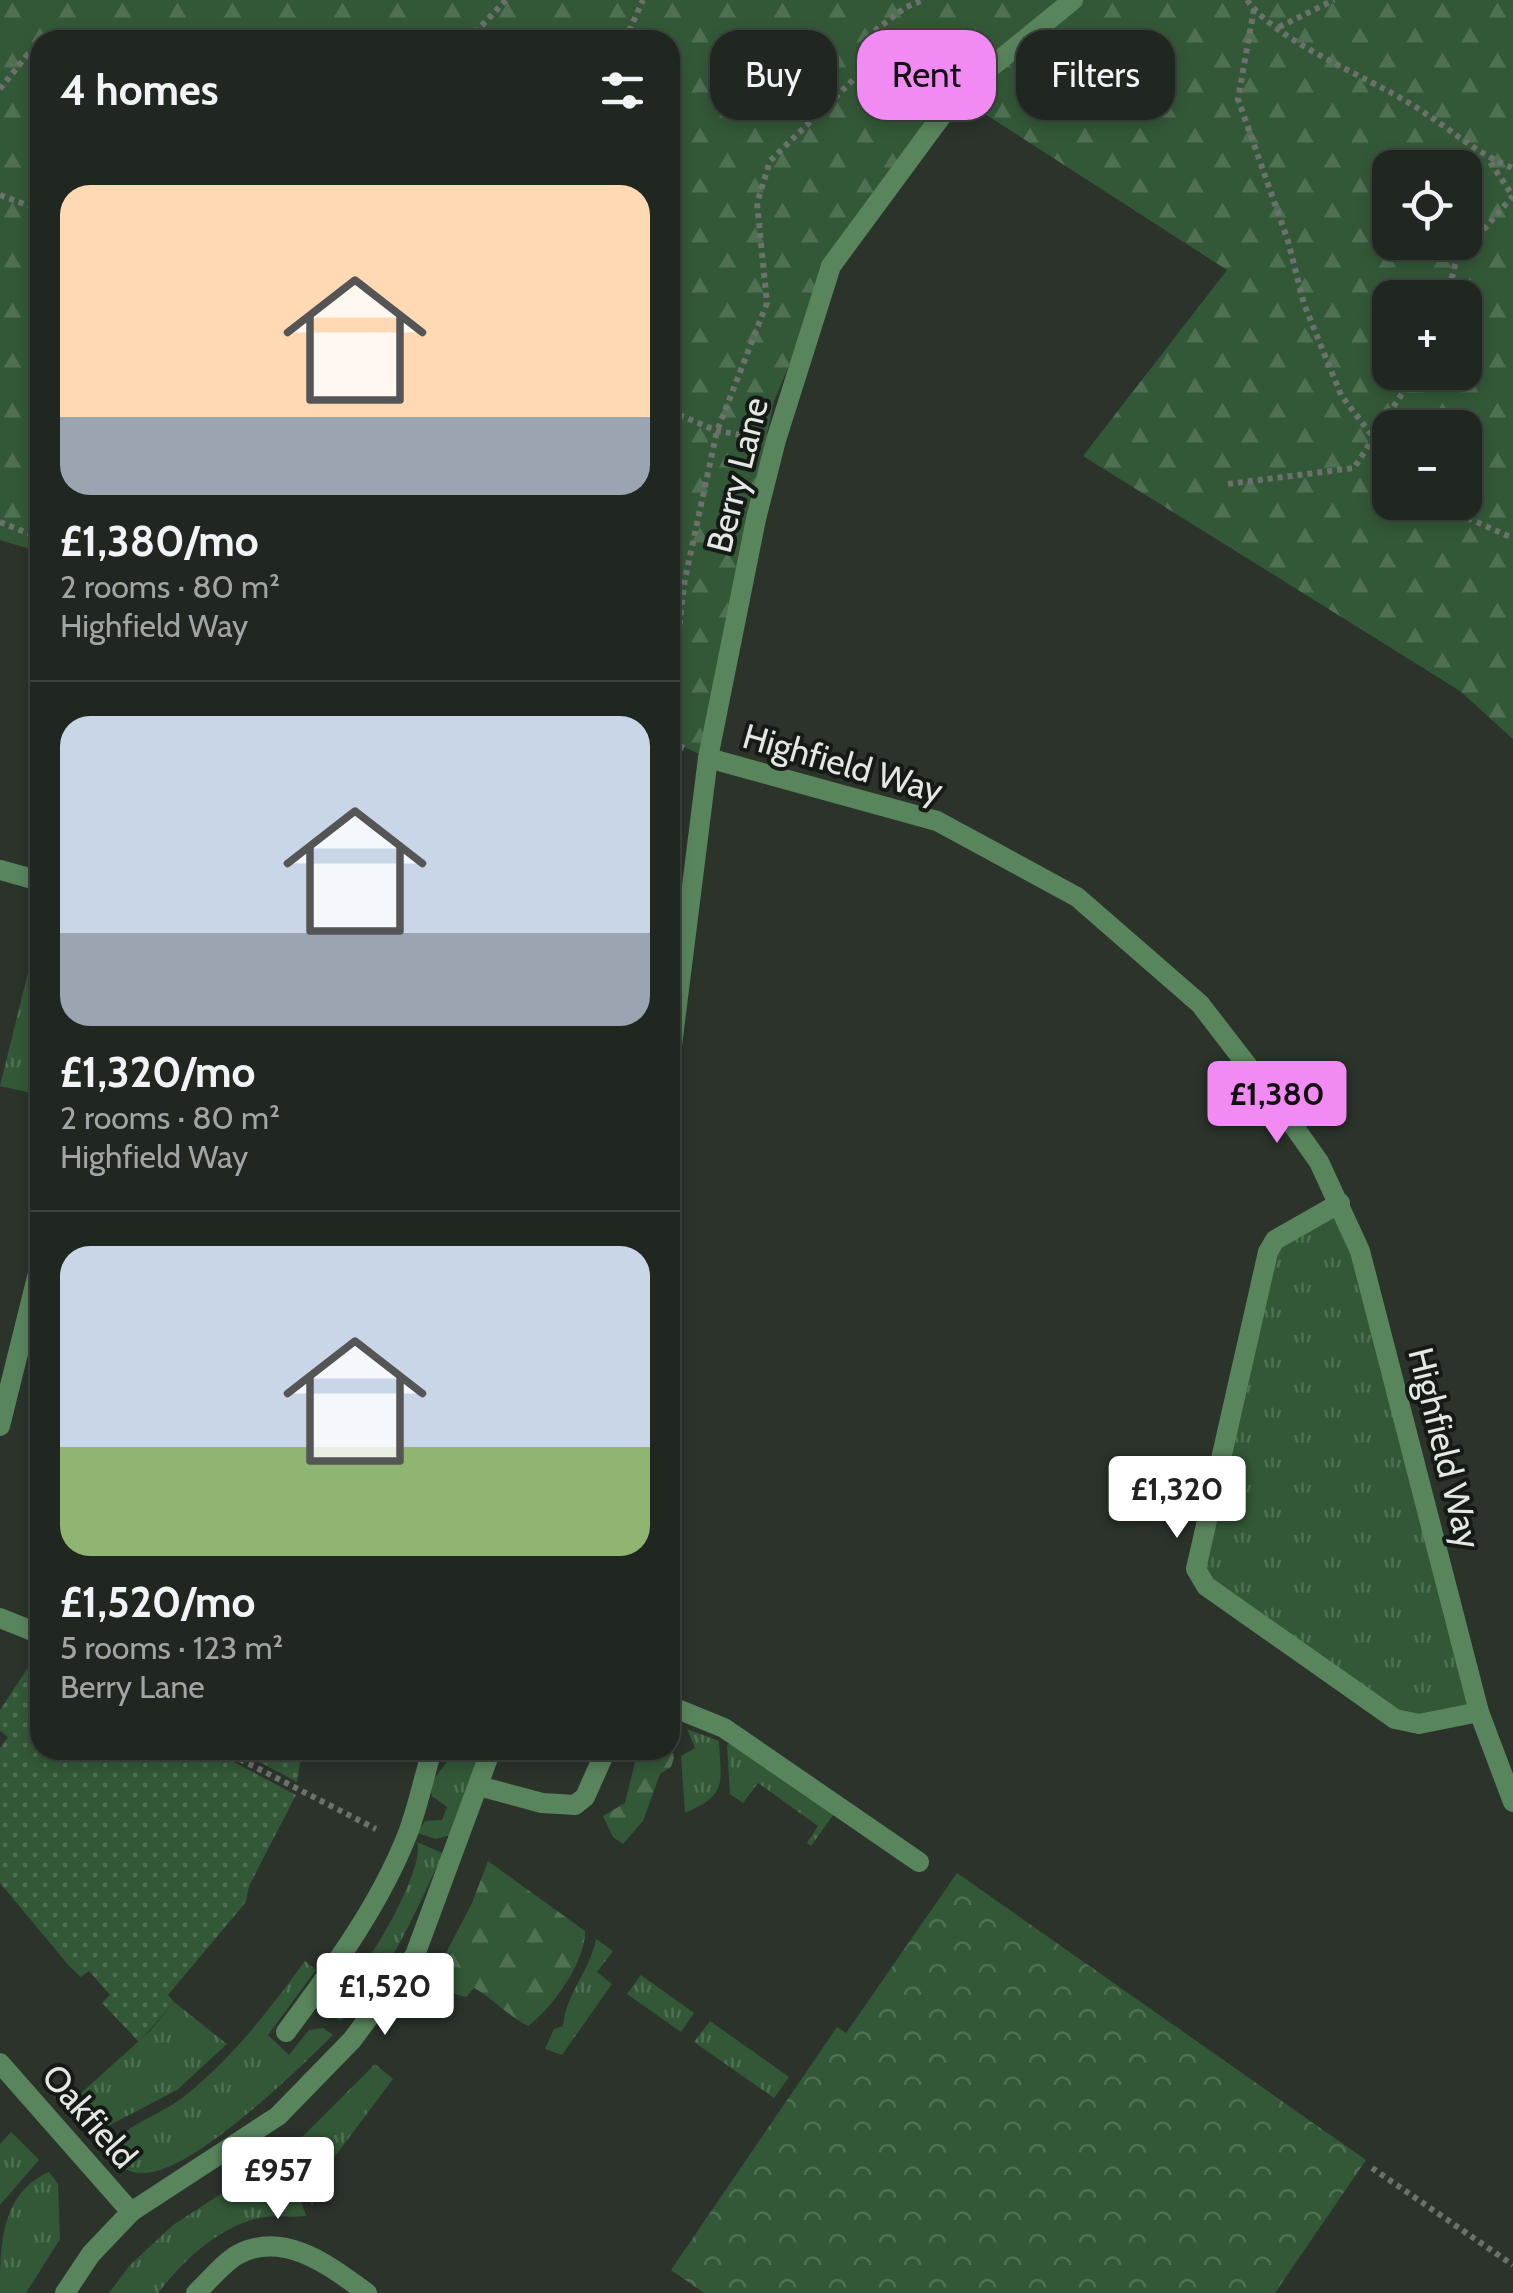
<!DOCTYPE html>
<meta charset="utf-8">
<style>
body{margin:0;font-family:Cabin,sans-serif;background:#2d322d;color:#f1f3f6;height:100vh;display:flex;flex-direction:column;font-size:38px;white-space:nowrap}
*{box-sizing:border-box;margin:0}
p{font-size:32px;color:#a2a5a5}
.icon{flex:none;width:55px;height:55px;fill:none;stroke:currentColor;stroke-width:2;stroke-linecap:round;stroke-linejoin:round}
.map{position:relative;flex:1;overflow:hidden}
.panel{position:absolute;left:30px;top:30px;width:650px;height:1730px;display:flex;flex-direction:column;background:#202620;border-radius:30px;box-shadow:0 5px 15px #0003,0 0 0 2px #3d433e}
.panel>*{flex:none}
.hud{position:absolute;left:710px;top:30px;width:652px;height:90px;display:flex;gap:20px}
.buttons{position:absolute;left:1372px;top:150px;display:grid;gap:20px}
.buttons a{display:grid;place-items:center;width:110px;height:110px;border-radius:20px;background:#202620;box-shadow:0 5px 15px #0003,0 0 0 2px #3d433e;font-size:50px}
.price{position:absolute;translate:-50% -85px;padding:0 22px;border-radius:10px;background:#fff;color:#222;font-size:32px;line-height:65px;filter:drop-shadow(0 2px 5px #0008)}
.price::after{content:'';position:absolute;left:50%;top:60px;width:30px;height:22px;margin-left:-15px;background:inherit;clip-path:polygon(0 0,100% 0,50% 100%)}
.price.current{background:#f28af3;color:#111}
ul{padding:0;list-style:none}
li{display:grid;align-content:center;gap:20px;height:530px;padding:0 30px}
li+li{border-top:2px solid #3d433e}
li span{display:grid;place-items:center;height:310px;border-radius:30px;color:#555}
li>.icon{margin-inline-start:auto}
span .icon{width:180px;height:180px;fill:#fffc;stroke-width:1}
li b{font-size:42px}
h2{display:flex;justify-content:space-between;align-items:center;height:120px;padding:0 30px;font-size:42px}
.chip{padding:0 35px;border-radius:30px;background:#202620;box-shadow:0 5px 15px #0003,0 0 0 2px #3d433e;font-size:35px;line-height:90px}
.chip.current{background:#f28af3;color:#111}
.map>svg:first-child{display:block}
</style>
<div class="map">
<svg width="1513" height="2293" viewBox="0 0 1513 2293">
<defs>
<pattern id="grass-tufts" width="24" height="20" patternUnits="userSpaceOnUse" patternTransform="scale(2.5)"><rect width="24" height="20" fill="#335837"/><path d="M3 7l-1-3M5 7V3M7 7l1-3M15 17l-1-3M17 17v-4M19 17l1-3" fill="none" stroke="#507054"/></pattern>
<pattern id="forest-firs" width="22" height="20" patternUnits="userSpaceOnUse" patternTransform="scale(2.5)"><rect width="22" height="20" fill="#335837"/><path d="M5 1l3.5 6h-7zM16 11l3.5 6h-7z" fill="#507054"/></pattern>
<pattern id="park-crowns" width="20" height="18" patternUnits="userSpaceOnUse" patternTransform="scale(2.5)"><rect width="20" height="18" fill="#335837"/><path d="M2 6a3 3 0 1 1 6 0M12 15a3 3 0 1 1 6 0" fill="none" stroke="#507054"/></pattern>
<pattern id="garden-dots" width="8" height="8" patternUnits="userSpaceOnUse" patternTransform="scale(2.5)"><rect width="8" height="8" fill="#335837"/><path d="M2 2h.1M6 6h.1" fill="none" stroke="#507054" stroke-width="1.8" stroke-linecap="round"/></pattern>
</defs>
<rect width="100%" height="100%" fill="#2b332b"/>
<g fill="url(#grass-tufts)">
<path d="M40,924V1095L0,1086Z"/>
<path d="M1340,1203L1479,1712L1419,1724L1199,1578L1268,1252Z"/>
<path d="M687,1729L719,1741C721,1784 728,1794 685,1813L681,1756L695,1748Z"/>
<path d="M731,1743L836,1811L811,1846L807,1843L818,1826L758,1783L743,1803L730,1794L727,1745Z"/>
<path d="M456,1750H481L451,1835L436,1839L417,1833L425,1821L442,1820L447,1807L432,1796L430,1784Z"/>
<path d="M417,1842L442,1853L441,1858C421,1900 379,1998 340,2021C329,2013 323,2004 329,1991C336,1988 345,1985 351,1980C371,1963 426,1866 417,1842Z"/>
<path d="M596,1939L613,1951L597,1972L612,1984L562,2055L545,2049L554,2029L563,2026C566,1993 590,1971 596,1939Z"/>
<path d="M305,1961L316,1970L268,2035L289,2055L309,2030L323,2028L333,2035C299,2069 193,2172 145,2173C128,2174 116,2165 105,2153C122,2124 161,2116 186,2095C233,2057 270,2009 305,1961Z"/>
<path d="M641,1975L694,2013L681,2032L627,1994Z"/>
<path d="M174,2002L227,2044L177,2090L108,2126L80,2094L149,2032Z"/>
<path d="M710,2021L789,2077L774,2098L694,2042Z"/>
<path d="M375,2064L393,2079L327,2167L312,2206L295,2159L296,2143Z"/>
<path d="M11,2132L39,2160L0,2205V2144Z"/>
<path d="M284,2153L306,2216C291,2218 275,2215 259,2218C218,2227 183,2261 158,2293H109L130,2265L173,2225Z"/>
<path d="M49,2172L58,2184L60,2239L26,2293H0C0,2246 0,2194 49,2172Z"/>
</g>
<g fill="url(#forest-firs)" fill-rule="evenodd">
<path d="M0,0H1513V739L1460,691L1083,456L1227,270L957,96L831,266L774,401L699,754L670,740V40H40V552L0,540ZM1390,168H1465V242H1390ZM1390,298H1465V372H1390ZM1390,428H1465V502H1390Z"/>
<path d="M670,1743L674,1758L671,1767L660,1774L643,1821L623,1844L613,1837L603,1816L625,1803L638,1750H670Z"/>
<path d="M488,1861L585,1931C586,1961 552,2009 528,2026C508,2016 495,2000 474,1988L466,1997L443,1991L432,1980L472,1903Z"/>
</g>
<path fill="url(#park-crowns)" d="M957,1873L1366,2160L1275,2293H704L671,2270L837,2027L846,2033Z"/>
<g fill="url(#garden-dots)">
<path d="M35,1657L40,1660V1750H211L296,1795L249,1886L246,1902L168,1995L174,2002L139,2042L102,2003L110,1995L89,1971L81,1977L70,1967L0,1883V1748L8,1737L0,1731V1710Z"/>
<path d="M237,1750H302L297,1782Z"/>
</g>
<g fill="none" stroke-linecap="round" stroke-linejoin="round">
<g stroke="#6b726b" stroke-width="6" stroke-dasharray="5 5" stroke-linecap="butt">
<path d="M1247,0C1277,42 1364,75 1409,103C1445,124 1474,153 1513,168"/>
<path d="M1254,9L1238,99L1288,241L1304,304L1341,395L1390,459"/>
<path d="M1279,27L1334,0"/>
<path d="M64,40L78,34L101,40"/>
<path d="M468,40L506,0"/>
<path d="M625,40L643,0"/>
<path d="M0,89L28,54L40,50"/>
<path d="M0,195L40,210"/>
<path d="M1447,298L1456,261L1513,196L1488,159"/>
<path d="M670,411L717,431L749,436"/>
<path d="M1228,484L1354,468L1416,372"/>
<path d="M1431,502L1513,538"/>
<path d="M0,522L40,538"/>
<path d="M670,704L685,579L717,431L767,303L757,203L770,161L859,74L873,32L906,7L924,0"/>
<path d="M670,743L684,748"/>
<path d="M222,1750L376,1829"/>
<path d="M1372,2168L1513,2265"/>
</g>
<g stroke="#59855d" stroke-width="20">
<path d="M0,1618L40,1634"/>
<path d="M670,1706L724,1728L919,1862"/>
<path d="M479,1786L542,1803L575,1805L585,1797L606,1750"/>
<path d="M286,2032C332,1970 380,1905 408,1833C418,1806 424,1777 432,1750"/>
</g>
<g stroke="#59855d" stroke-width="20">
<path d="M708,758L937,821L1077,897L1200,1004L1288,1118L1319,1162L1360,1251L1479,1712L1513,1802"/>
<path d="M0,870L40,881"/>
<path d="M670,1061L708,758L756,519L776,440L831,266L957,95L1073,0"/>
<path d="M1340,1203L1275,1240L1268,1252L1196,1569L1206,1586L1395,1719L1419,1724L1479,1712"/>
<path d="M0,1426L40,1265"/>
<path d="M0,2063L131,2212"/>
<path d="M65,2293L91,2254L131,2212L278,2116L352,2040L415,1955L491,1750"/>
<path d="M196,2293C209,2281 223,2263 237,2255C284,2229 331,2267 367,2293"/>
</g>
</g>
<g text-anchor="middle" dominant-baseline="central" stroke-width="8" stroke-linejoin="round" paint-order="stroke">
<g font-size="35" fill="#e3e8e3" stroke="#161a16">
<text transform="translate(737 475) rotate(-76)">Berry Lane</text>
<text transform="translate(843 763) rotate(16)">Highfield Way</text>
<text transform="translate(1445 1448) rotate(76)">Highfield Way</text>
<text transform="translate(90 2116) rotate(49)">Oakfield</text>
</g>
</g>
</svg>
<div class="buttons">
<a><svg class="icon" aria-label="locate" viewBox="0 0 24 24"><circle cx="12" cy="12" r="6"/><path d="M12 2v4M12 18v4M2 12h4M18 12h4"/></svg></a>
<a>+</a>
<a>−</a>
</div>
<b class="price current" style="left:1277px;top:1146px">£1,380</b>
<b class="price" style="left:1177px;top:1541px">£1,320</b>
<b class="price" style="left:385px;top:2038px">£1,520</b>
<b class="price" style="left:278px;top:2222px">£957</b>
<div class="hud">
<a class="chip">Buy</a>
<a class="chip current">Rent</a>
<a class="chip">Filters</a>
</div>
<section class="panel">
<h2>4 homes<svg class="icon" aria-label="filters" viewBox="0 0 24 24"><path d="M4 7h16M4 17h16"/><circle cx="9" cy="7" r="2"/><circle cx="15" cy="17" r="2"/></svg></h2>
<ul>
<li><span style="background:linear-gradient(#ffd9b3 75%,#9aa5b1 0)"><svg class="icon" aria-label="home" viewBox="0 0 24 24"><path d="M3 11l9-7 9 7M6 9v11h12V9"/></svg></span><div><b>£1,380/mo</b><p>2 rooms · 80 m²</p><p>Highfield Way</p></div></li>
<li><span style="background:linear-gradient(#c9d6e8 70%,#9aa5b1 0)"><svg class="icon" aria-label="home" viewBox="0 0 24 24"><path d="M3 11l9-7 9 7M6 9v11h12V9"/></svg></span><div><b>£1,320/mo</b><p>2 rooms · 80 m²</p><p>Highfield Way</p></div></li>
<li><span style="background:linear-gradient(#c9d6e8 65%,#8fb573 0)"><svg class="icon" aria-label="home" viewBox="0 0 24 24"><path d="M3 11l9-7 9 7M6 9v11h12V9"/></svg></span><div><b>£1,520/mo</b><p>5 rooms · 123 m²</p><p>Berry Lane</p></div></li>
</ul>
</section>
</div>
